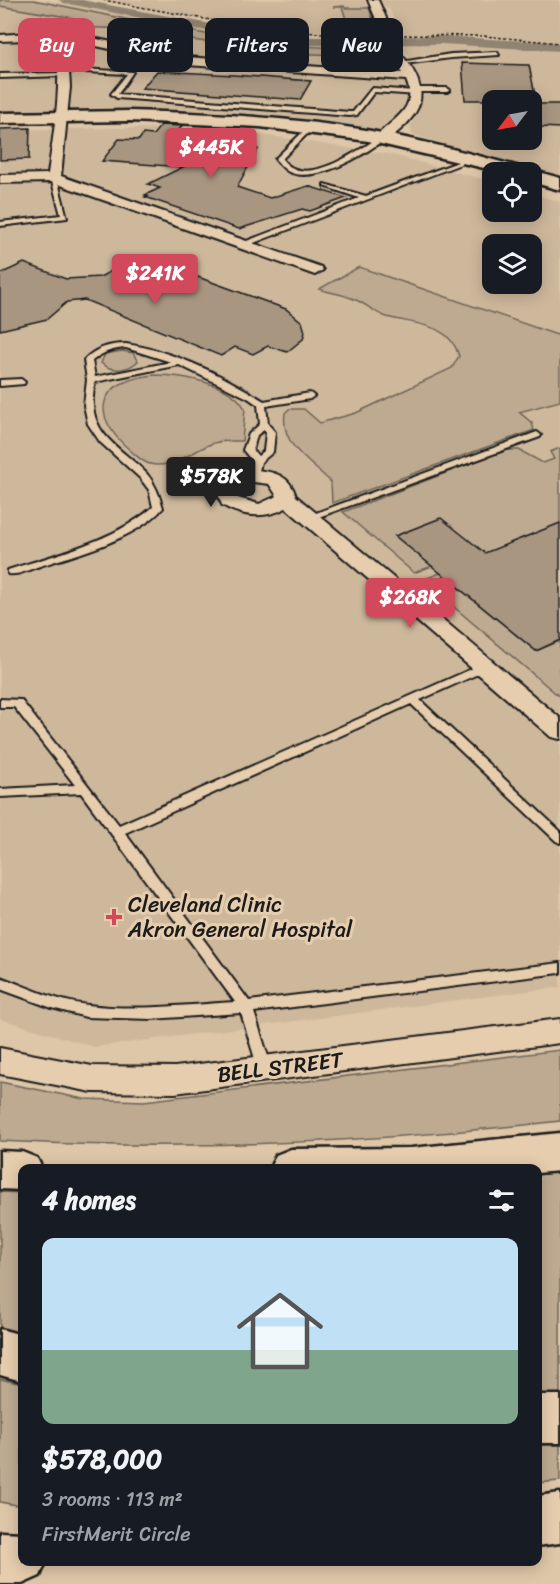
<!DOCTYPE html>
<meta charset="utf-8">
<style>
body{margin:0;font-family:Sriracha,sans-serif;background:#242831;color:#f1f3f6;height:100vh;display:flex;flex-direction:column;font-size:22px;white-space:nowrap}
*{box-sizing:border-box;margin:0}
p{font-size:20px;color:#9ea1a6}
.icon{flex:none;width:33px;height:33px;fill:none;stroke:currentColor;stroke-width:2;stroke-linecap:round;stroke-linejoin:round}
.map{position:relative;flex:1;overflow:hidden}
.side{position:absolute;left:18px;top:1164px;width:524px;height:402px;display:flex;flex-direction:column;background:#171b24;border-radius:12px;box-shadow:0 3px 15px #0003}
.side>*{flex:none}
.top-card{position:absolute;left:18px;top:18px;width:525px;height:54px;display:flex;gap:12px}
.needle{width:39px;rotate:238deg}
.fabs{position:absolute;left:482px;top:90px;display:grid;gap:12px}
.fabs a{display:grid;place-items:center;width:60px;height:60px;border-radius:12px;background:#171b24;box-shadow:0 3px 15px #0003;font-size:30px}
.price{position:absolute;translate:-50% -51px;padding:0 14px;border-radius:6px;background:#d1495b;color:#fff;font-size:20px;line-height:39px;filter:drop-shadow(0 2px 3px #0008)}
.price::after{content:'';position:absolute;left:50%;top:36px;width:18px;height:14px;margin-left:-9px;background:inherit;clip-path:polygon(0 0,100% 0,50% 100%)}
.price.current{background:#222;color:#fff}
ul{padding:0;list-style:none}
li{display:grid;align-content:center;gap:12px;height:318px;padding:0 24px}
li+li{border-top:2px solid #363941}
li span{display:grid;place-items:center;height:186px;border-radius:12px;color:#555}
li>.icon{margin-inline-start:auto}
span .icon{width:108px;height:108px;fill:#fffc;stroke-width:1}
li b{font-size:26px}
h2{display:flex;justify-content:space-between;align-items:center;height:72px;padding:0 24px;font-size:26px}
.tag{padding:0 21px;border-radius:12px;background:#171b24;box-shadow:0 3px 15px #0003;font-size:21px;line-height:54px}
.tag.current{background:#d1495b;color:#fff}
.map>svg:first-child{display:block}
</style>
<div class="map">
<svg width="560" height="1584" viewBox="0 0 560 1584">
<rect width="100%" height="100%" fill="#dec6a8"/>
<filter id="ink" filterUnits="userSpaceOnUse"><feTurbulence type="fractalNoise" baseFrequency=".0167" numOctaves="2"/><feDisplacementMap in="SourceGraphic" scale="12" xChannelSelector="R" yChannelSelector="G"/><feConvolveMatrix kernelMatrix="1 2 1 2 8 2 1 2 1" color-interpolation-filters="sRGB"/></filter>
<g filter="url(#ink)">
<g fill="#ceb89c" fill-rule="evenodd">
<path d="M0,0H46L269,41L340,45L438,43L560,49V176L412,135L410,126L419,111L425,92L408,54H392L414,89L410,106L379,136L334,129L0,116ZM492,100H531V140H492Z"/>
<path d="M106,0H365L372,17L380,22L385,34L273,31Z"/>
<path d="M379,0H560V42L478,36L401,34L389,8H383Z"/>
<path d="M117,128L189,129L264,135L393,155L492,182V212H531V193L560,202V987L94,1047L0,1019V130ZM492,244H531V284H492Z"/>
</g>
<g fill="#beaa91" stroke="#6d6356" stroke-width="1.5">
<path d="M0,0H34C148,24 263,51 380,48L389,51L341,55L286,53L192,40L180,39L159,44L129,41L132,33C113,23 91,33 73,23V18L0,6Z"/>
<path d="M344,6L345,8H369L372,17L380,22L385,34H351L342,7H333Z"/>
<path d="M359,267L560,336V401L519,412L532,423L534,430L332,503L331,482C311,462 280,446 285,413L289,409H304L320,423L356,413L452,368L459,356C449,321 412,325 384,316C374,312 366,304 356,300C344,294 331,293 319,289Z"/>
<path d="M122,351L133,353L138,361C128,371 111,372 101,363L105,354Z"/>
<path d="M155,375C180,375 233,383 245,409L242,441C233,441 223,440 214,443C195,449 172,470 150,464C142,462 137,456 131,451C87,414 98,380 155,375Z"/>
<path d="M560,448V523L485,553L440,518L395,536L432,566L414,573L343,512L506,450H519L543,463L554,459L550,452Z"/>
<path d="M440,573L536,651L560,641V697L422,580Z"/>
<path d="M560,1050V1121C374,1143 188,1151 0,1141V1082L84,1099L144,1101Z"/>
<path d="M560,1172V1400L537,1401V1175Z"/>
<path d="M0,1192L22,1193V1340L0,1333Z"/>
<path d="M0,1379L22,1384V1506L0,1502Z"/>
<path d="M537,1445H560V1481L537,1483Z"/>
</g>
<g fill="none" stroke-linecap="round" stroke-linejoin="round">
<path fill="#918371" fill-rule="evenodd" d="M58,0H82L264,34L313,37L442,36L560,43V51L442,44L313,45L264,42L64,3Z"/>
</g>
<g fill="#a89681" stroke="#1c1c1c" stroke-width="1.5">
<path d="M462,63L529,65L536,100H465Z"/>
<path d="M157,71L234,75L311,81L300,100L142,88Z"/>
<path d="M536,104H560V128L541,127Z"/>
<path d="M161,125L182,126L174,137L252,142L250,148L258,149L237,187L270,198L308,186L346,198L310,211L302,209L239,229L145,197L148,196L145,195L160,188L148,184L183,167L102,161L119,139L139,140L143,134L153,135Z"/>
<path d="M30,128L29,159L0,160V129Z"/>
<path d="M140,256L286,309L302,322L305,332L303,339L287,352L268,346L253,354L235,347L221,356L85,300L67,302L47,319L0,330V274L24,263L66,279L100,277Z"/>
<path d="M441,518L485,553L560,523V640L536,651L395,536Z"/>
</g>
<g fill="none" stroke-linecap="round" stroke-linejoin="round">
<g stroke="#1c1c1c" stroke-width="4">
<g id="service">
<path d="M497,52L499,55L451,58L404,64L401,62L451,54Z"/>
<path d="M65,68L133,72L118,94L350,112H353L372,88L415,91L417,88H447L450,90L447,92H420L418,95L374,92L357,115L350,116L117,98L111,94L127,74L63,71Z"/>
<path d="M67,73L65,76L0,78V74Z"/>
<path d="M309,126L314,127L282,159C285,162 288,166 293,168C317,180 360,149 380,137L385,138C366,155 315,184 289,172C283,169 279,163 275,159Z"/>
<path d="M469,158L474,159L243,247L236,245L359,198L324,186V184L366,196Z"/>
<path d="M54,176L57,178L67,218L0,226V222L61,215L51,178Z"/>
<path d="M126,344C174,351 223,375 264,401L310,393L314,396L310,399L266,406L268,424L275,432L273,452L261,462L258,476L253,479L248,476L252,461L243,450L249,434L260,424L258,405L248,398L179,365L95,382C94,389 92,398 93,405C95,439 127,452 147,474C156,485 159,495 163,508C136,539 78,554 40,566C30,569 18,576 8,574V570C57,554 114,541 153,507L149,490L140,478L100,442L88,424L84,405L87,380L84,360C95,348 110,344 126,344ZM126,348L171,362L95,377L92,361C103,352 112,349 126,348ZM264,430L266,432L264,451L258,456L253,450L257,435Z"/>
<path d="M21,379L25,382L24,384L0,386V380Z"/>
<path d="M537,432L541,435L540,437L313,519H307L305,517Z"/>
<path d="M485,663L490,667L489,669L420,700L560,831V843L556,841L411,704L125,833L249,1001L560,963V973L254,1012L272,1069L270,1073L265,1075L260,1073L258,1069L241,1013L151,1019L86,1017L52,1008L0,989V977C28,987 58,1002 88,1005C136,1011 186,1005 235,1002L81,793L0,797V789L75,785L14,707H0V699L21,700L119,825Z"/>
</g>
</g>
<g stroke="#1c1c1c" stroke-width="4">
<g id="minor">
<path d="M368,0H378L390,27L388,29H380Z"/>
<path d="M47,29L187,57L402,73L386,52L392,48C400,51 404,58 409,64C426,89 425,108 401,129C395,134 390,140 382,142L375,138C391,119 419,110 406,80L187,65L67,40L70,87L61,176L321,267L323,270L315,275L52,182L0,183V175L48,174C54,129 63,84 55,39L0,41V35L42,32Z"/>
<path d="M253,470C273,471 290,475 296,496L560,718V739L551,737L286,508C265,519 243,517 222,505L216,490C226,475 236,474 253,470ZM253,482L269,484L277,496L259,504L238,498L236,491L242,484Z"/>
<path d="M560,1019V1043L175,1093L92,1092L0,1074V1048L92,1066L175,1067Z"/>
</g>
</g>
<g stroke="#1c1c1c" stroke-width="5">
<g id="secondary">
<path d="M130,111C209,113 288,117 366,130C433,142 497,161 560,178V190L531,182V172H501L368,141L260,127L130,121L0,123V113Z"/>
<path d="M560,1133V1171L537,1173V1168H270L276,1155L291,1149L411,1148Z"/>
<path d="M0,1151L22,1152L37,1158L42,1168H22V1190L0,1189Z"/>
</g>
</g>
<g stroke="#1c1c1c" stroke-width="5">
<g id="motorway">
<path d="M0,1329L22,1335V1381L0,1375Z"/>
<rect x="537" y="1395" width="23" height="48"/>
<path d="M560,1493V1543L537,1546V1496Z"/>
<path d="M0,1532L22,1533V1562H46L40,1576L22,1584H0Z"/>
</g>
</g>
<g stroke="#1c1c1c" stroke-width="1.5" stroke-dasharray="3 2" stroke-linecap="butt">
<path d="M103,0L269,31L371,35"/>
<path d="M399,35L483,36L560,43"/>
</g>
<use href="#service" fill="#e6cdae" fill-rule="evenodd"/>
<use href="#minor" fill="#e6cdae" fill-rule="evenodd"/>
<use href="#secondary" fill="#e6cdae" fill-rule="evenodd"/>
<use href="#motorway" fill="#e6cdae" fill-rule="evenodd"/>
<path stroke="#1c1c1c" stroke-width="1.5" stroke-dasharray="3 2" stroke-linecap="butt" d="M384,27L392,52"/>
</g>
</g>
<path fill="#d1495b" stroke="#e6cdae" stroke-width="2" d="M111 908h6v6h6v6h-6v6h-6v-6h-6v-6h6z"/>
<g text-anchor="middle" dominant-baseline="central" stroke-width="6" stroke-linejoin="round" paint-order="stroke">
<g font-size="22" fill="#1c1c1c" stroke="#e6cdae" text-anchor="start">
<text x="128" y="904">Cleveland Clinic<tspan x="128" dy="25">Akron General Hospital</tspan></text>
</g>
<g font-size="22" fill="#1c1c1c" stroke="#e6cdae">
<text transform="translate(280 1067) rotate(-7)">BELL STREET</text>
</g>
</g>
</svg>
<div class="fabs">
<a><svg class="needle" viewBox="-14 -14 28 28"><path d="M0-13l5 13h-10z" fill="#e53935"/><path d="M0 13l5-13h-10z" fill="#9ea1a6"/></svg></a>
<a><svg class="icon" aria-label="locate" viewBox="0 0 24 24"><circle cx="12" cy="12" r="6"/><path d="M12 2v4M12 18v4M2 12h4M18 12h4"/></svg></a>
<a><svg class="icon" aria-label="layers" viewBox="0 0 24 24"><path d="M12 4l9 5-9 5-9-5zM3 14l9 5 9-5"/></svg></a>
</div>
<b class="price" style="left:211px;top:179px">$445K</b>
<b class="price" style="left:155px;top:305px">$241K</b>
<b class="price current" style="left:211px;top:508px">$578K</b>
<b class="price" style="left:410px;top:629px">$268K</b>
<div class="top-card">
<a class="tag current">Buy</a>
<a class="tag">Rent</a>
<a class="tag">Filters</a>
<a class="tag">New</a>
</div>
<section class="side">
<h2>4 homes<svg class="icon" aria-label="filters" viewBox="0 0 24 24"><path d="M4 7h16M4 17h16"/><circle cx="9" cy="7" r="2"/><circle cx="15" cy="17" r="2"/></svg></h2>
<ul>
<li><span style="background:linear-gradient(#bfe0f5 60%,#7fa58c 0)"><svg class="icon" aria-label="home" viewBox="0 0 24 24"><path d="M3 11l9-7 9 7M6 9v11h12V9"/></svg></span><div><b>$578,000</b><p>3 rooms · 113 m²</p><p>FirstMerit Circle</p></div></li>
</ul>
</section>
</div>
